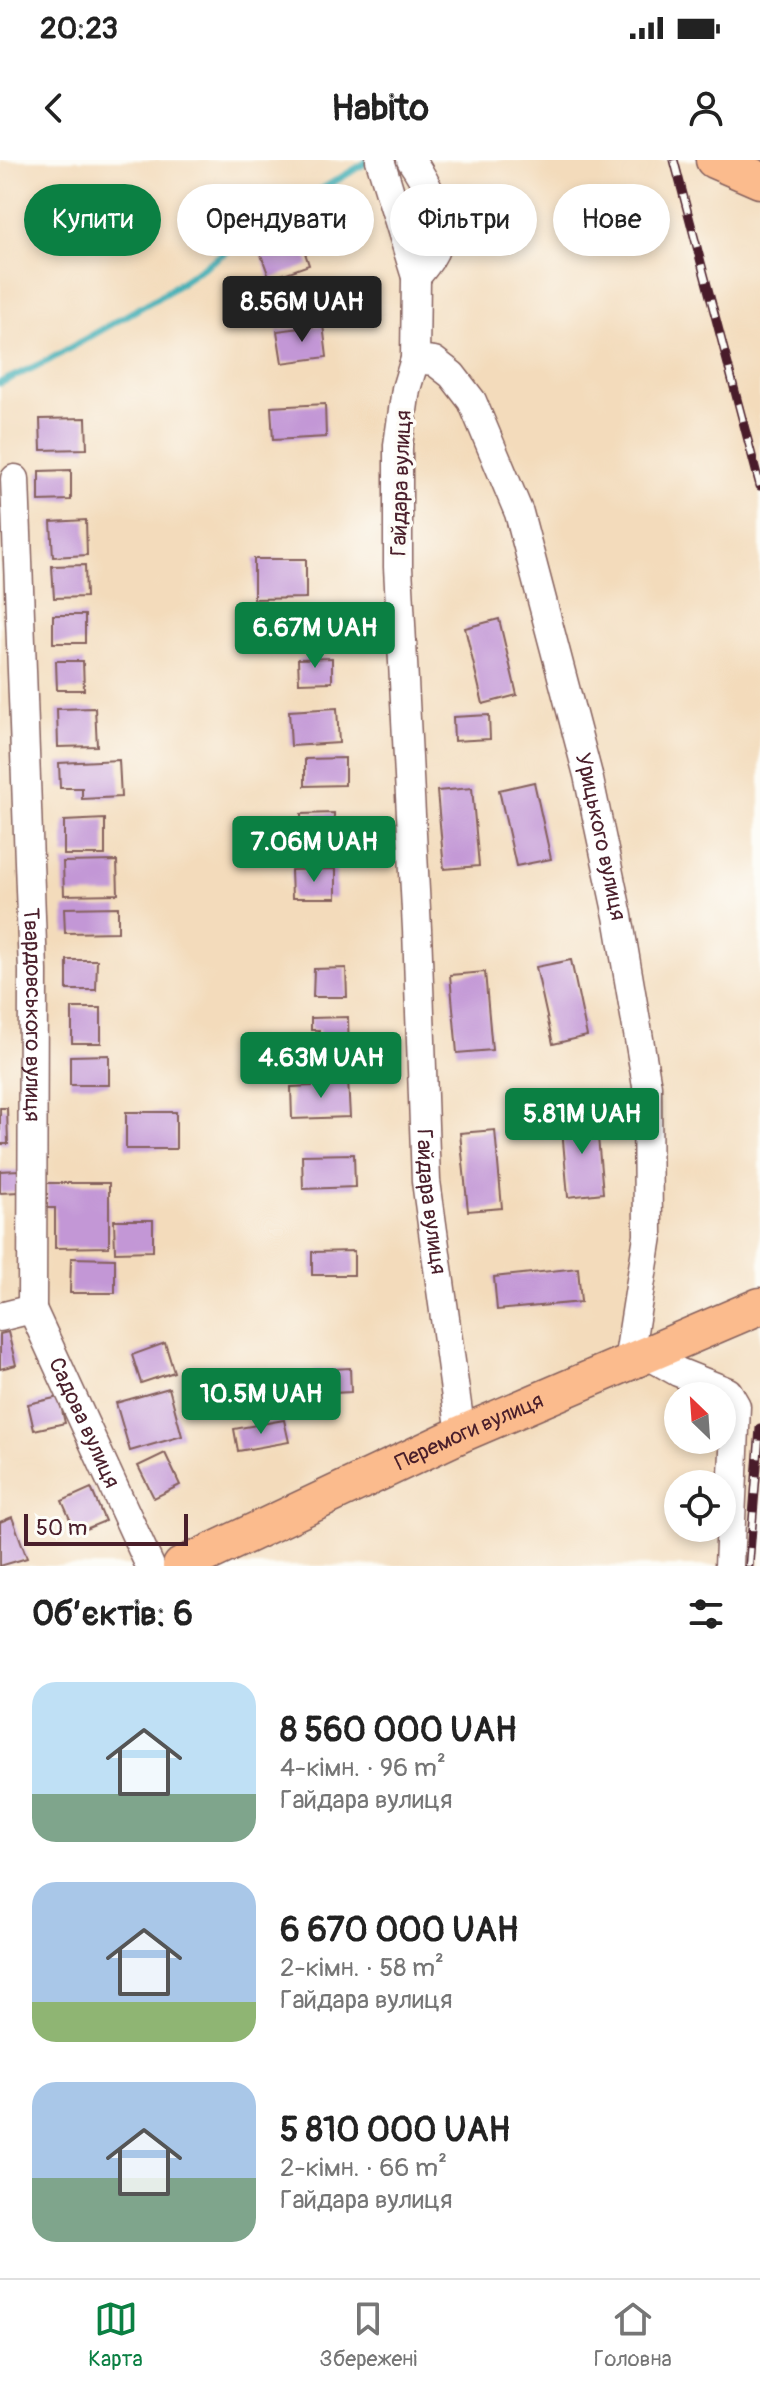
<!DOCTYPE html>
<html lang="uk">
<meta charset="utf-8">
<style>
body{margin:0;font-family:Pangolin,sans-serif;background:#f6f6f6;color:#222;height:100vh;display:flex;flex-direction:column;font-size:30px;white-space:nowrap}
*{box-sizing:border-box;margin:0}
p{font-size:26px;color:#767676}
.icon{flex:none;width:44px;height:44px;fill:none;stroke:currentColor;stroke-width:2;stroke-linecap:round;stroke-linejoin:round}
.map{position:relative;height:1406px;overflow:hidden}
.drawer{display:flex;flex-direction:column;background:#fff;flex:1}
.drawer>*{flex:none}
.banner{position:absolute;left:24px;top:24px;width:712px;height:72px;display:flex;gap:16px}
.needle{width:52px;rotate:335deg}
.controls{position:absolute;left:664px;top:1222px;display:grid;gap:16px}
.controls a{display:grid;place-items:center;width:72px;height:72px;border-radius:50%;background:#fff;box-shadow:0 4px 12px #0003;font-size:40px}
.scale{position:absolute;left:24px;bottom:20px;width:164px;box-sizing:border-box;padding-left:8px;border:4px solid #4a1f2b;border-top:0;font-size:22px;line-height:28px;white-space:nowrap;color:#4a1f2b;-webkit-text-stroke:6px #fdfcf7;paint-order:stroke}
.price{position:absolute;translate:-50% -68px;padding:0 18px;border-radius:8px;background:#0b8043;color:#fff;font-size:26px;line-height:52px;filter:drop-shadow(0 2px 4px #0008)}
.price::after{content:'';position:absolute;left:50%;top:48px;width:24px;height:18px;margin-left:-12px;background:inherit;clip-path:polygon(0 0,100% 0,50% 100%)}
.price.on{background:#222;color:#fff}
ul{padding:0;list-style:none}
li{display:flex;align-items:center;gap:24px;height:200px;padding:0 32px}
li span{display:grid;place-items:center;flex:none;width:224px;height:160px;border-radius:24px;color:#555}
li>.icon{margin-inline-start:auto}
span .icon{width:96px;height:96px;fill:#fffc;stroke-width:1}
li b{font-size:34px}
h2{display:flex;justify-content:space-between;align-items:center;height:96px;padding:0 32px;font-size:34px}
.pill{padding:0 28px;border-radius:36px;background:#fff;box-shadow:0 4px 12px #0003;font-size:28px;line-height:72px}
.pill.on{background:#0b8043;color:#fff}
.status{display:flex;justify-content:space-between;align-items:center;height:56px;padding:0 40px;background:#fff;direction:ltr}
.status svg{height:22px;fill:currentColor}
header{display:flex;justify-content:space-between;align-items:center;height:104px;padding:0 32px;background:#fff;font-size:36px;font-weight:800}
.dock{display:flex;justify-content:space-around;align-items:center;height:112px;border-top:2px solid #e0e0e0;background:#fff;font-size:22px;color:#767676}
.dock a{display:grid;justify-items:center;gap:4px}
.dock .on{color:#0b8043}
.map>svg:first-child{display:block}
</style>
<div class="status"><b>20:23</b><svg viewBox="0 0 49 12"><path d="M0 12V9h3v3zM5 12V6h3v6zM10 12V3h3v9zM15 12V0h3v12zM26 1h20v11H26zM47 4h2v5h-2z"/></svg></div>
<header><svg class="icon" aria-label="back" viewBox="0 0 24 24"><path d="M15 5l-7 7 7 7"/></svg>Habito<svg class="icon" aria-label="person" viewBox="0 0 24 24"><circle cx="12" cy="8" r="4"/><path d="M4 21q1-7 8-7t8 7"/></svg></header>
<div class="map">
<svg width="760" height="1406" viewBox="0 0 760 1406">
<rect width="100%" height="100%" fill="#fdfcf7"/>
<filter id="ink" filterUnits="userSpaceOnUse"><feTurbulence type="fractalNoise" baseFrequency=".0125" numOctaves="2"/><feDisplacementMap in="SourceGraphic" scale="16" xChannelSelector="R" yChannelSelector="G"/><feConvolveMatrix kernelMatrix="1 2 1 2 8 2 1 2 1" color-interpolation-filters="sRGB"/></filter>
<filter id="wash" filterUnits="userSpaceOnUse"><feTurbulence type="fractalNoise" baseFrequency=".006" numOctaves="4" result="noise"/><feDisplacementMap in="SourceGraphic" scale="32" xChannelSelector="R" yChannelSelector="G"/><feGaussianBlur stdDeviation="1.8" result="paint"/><feColorMatrix in="noise" values="0 0 0 0 0 0 0 0 0 0 0 0 0 0 0 0 0 1.4 0 .05"/><feComposite in="paint" operator="in"/></filter>
<g filter="url(#wash)">
<rect width="100%" height="100%" fill="#f3dbbb"/>
<g fill="none" stroke-linecap="round" stroke-linejoin="round">
<path stroke="#3cadb4" stroke-width="7" d="M0,223L49,200L164,134L284,52L367,2"/>
</g>
<g id="blocks">
<g fill="#c397d6">
<path d="M300,78L309,105L270,119L260,92Z"/>
<path d="M323,165L327,197L282,203L277,171Z"/>
<path d="M325,244L326,277L273,280L271,247Z"/>
<path d="M86,258L87,289L41,290L40,259Z"/>
<path d="M71,310V340L39,341V311Z"/>
<path d="M86,360L87,395L53,397L51,362Z"/>
<path d="M254,399H306V438L254,439Z"/>
<path d="M85,405L86,437L54,438L52,406Z"/>
<rect x="53" y="455" width="32" height="28"/>
<path d="M499,459L517,535L483,544L465,468Z"/>
<rect x="294" y="461" width="40" height="27"/>
<path d="M332,498V522L299,523L298,499Z"/>
<path d="M56,501H83L84,530H57Z"/>
<path d="M95,548L97,586L58,587L57,549Z"/>
<path d="M337,548L339,583L291,586L289,551Z"/>
<path d="M489,555L490,579L454,581L453,557Z"/>
<path d="M345,598V625L305,626V599Z"/>
<path d="M119,600L121,637L82,639V628H60L59,603Z"/>
<path d="M534,622L551,699L516,706L499,630Z"/>
<path d="M472,628L479,706L444,709L437,631Z"/>
<path d="M334,653V684L301,685V654Z"/>
<path d="M105,659V695H64V661Z"/>
<path d="M117,701L118,734L64,735L63,702Z"/>
<path d="M336,709V738H292L291,710Z"/>
<path d="M118,747V772L65,773L64,748Z"/>
<path d="M67,800H97L96,830H67Z"/>
<path d="M571,800L587,876L553,884L536,807Z"/>
<path d="M346,808L347,837H313L314,809Z"/>
<path d="M485,812L492,890L457,893L450,815Z"/>
<rect x="72" y="848" width="29" height="35"/>
<path d="M348,857L349,895H319V870H311V858Z"/>
<path d="M109,895V925H70V896Z"/>
<path d="M348,920L350,957L292,959L291,927L312,926L313,921Z"/>
<path d="M0,948H7L8,984H0Z"/>
<rect x="126" y="952" width="50" height="37"/>
<path d="M596,955L603,1033L568,1037L561,958Z"/>
<path d="M495,970L502,1048L468,1051L460,973Z"/>
<path d="M354,994L355,1027L303,1029L302,995Z"/>
<path d="M19,1010V1032L0,1033V1011Z"/>
<path d="M47,1023H109V1087L55,1088V1048H47Z"/>
<path d="M114,1060H153V1091L115,1092Z"/>
<path d="M354,1091V1115H312V1092Z"/>
<path d="M71,1098L115,1099V1133H70Z"/>
<path d="M578,1108L581,1142L497,1150L494,1117Z"/>
<path d="M8,1172L16,1205L0,1209V1174Z"/>
<path d="M165,1183L174,1212L141,1223L132,1195Z"/>
<path d="M350,1208L351,1232L333,1233L334,1245H315L314,1210Z"/>
<path d="M169,1228L182,1276L130,1291L116,1243Z"/>
<path d="M59,1237L65,1263L34,1270L28,1244Z"/>
<path d="M284,1260L289,1282L238,1291L234,1269Z"/>
<path d="M165,1293L180,1325L154,1338L138,1306Z"/>
<path d="M91,1328L105,1361L76,1373L62,1341Z"/>
<path d="M12,1357L27,1398L0,1406V1362Z"/>
</g>
</g>
</g>
<g filter="url(#ink)">
<use href="#blocks" fill-opacity="0" stroke="#85615d" stroke-width="2"/>
<g fill="none" stroke-linecap="round" stroke-linejoin="round">
<g stroke="#85615d" stroke-width="31">
<g id="minor">
<path id="s1" d="M380,0L416,117L415,199L406,229L398,285V407L417,769L426,1021L461,1274"/>
<path d="M411,0C426,22 446,57 437,84C433,97 424,107 416,117"/>
<path id="s2" d="M415,199L434,201L452,215L472,241L519,353L588,615L618,756L647,926L648,1076L628,1203"/>
<path id="s3" d="M15,319L33,811L32,1149"/>
<path id="s4" d="M0,1157L32,1149L150,1406"/>
<path d="M648,1195L678,1212L728,1232L736,1246L729,1406"/>
</g>
</g>
<g stroke="#85615d" stroke-width="39">
<g id="major">
<path d="M714,0L760,20"/>
<path id="s5" d="M181,1406L461,1274L760,1146"/>
</g>
</g>
<use href="#minor" stroke="#fff" stroke-width="28"/>
<use href="#major" stroke="#fbbb8d" stroke-width="36"/>
<g stroke="#4a1f2b" stroke-width="9">
<g id="rail">
<path d="M674,0L760,326"/>
<path d="M749,1406L760,1268"/>
</g>
</g>
<use href="#rail" stroke="#fdfcf7" stroke-width="6" stroke-dasharray="18" stroke-linecap="butt"/>
</g>
</g>
<g text-anchor="middle" dominant-baseline="central" stroke-width="7" stroke-linejoin="round" paint-order="stroke">
<g font-size="22" fill="#4a1f2b" stroke="#fdfcf7">
<text transform="translate(401 323) rotate(-88)">Гайдара вулиця</text>
<text stroke="none"><textPath href="#s2" startOffset="530">Урицького вулиця</textPath></text>
<text stroke="none"><textPath href="#s3" startOffset="536">Твардовського вулиця</textPath></text>
<text stroke="none"><textPath href="#s1" startOffset="1050">Гайдара вулиця</textPath></text>
<text stroke="none"><textPath href="#s4" startOffset="158">Садова вулиця</textPath></text>
<text stroke="none"><textPath href="#s5" startOffset="318">Перемоги вулиця</textPath></text>
</g>
</g>
</svg>
<div class="controls">
<a><svg class="needle" viewBox="-14 -14 28 28"><path d="M0-13l5 13h-10z" fill="#e53935"/><path d="M0 13l5-13h-10z" fill="#767676"/></svg></a>
<a><svg class="icon" aria-label="locate" viewBox="0 0 24 24"><circle cx="12" cy="12" r="6"/><path d="M12 2v4M12 18v4M2 12h4M18 12h4"/></svg></a>
</div>
<div class="scale">50 m</div>
<b class="price on" style="left:302px;top:184px">8.56M UAH</b>
<b class="price" style="left:315px;top:510px">6.67M UAH</b>
<b class="price" style="left:314px;top:724px">7.06M UAH</b>
<b class="price" style="left:321px;top:940px">4.63M UAH</b>
<b class="price" style="left:582px;top:996px">5.81M UAH</b>
<b class="price" style="left:261px;top:1276px">10.5M UAH</b>
<div class="banner">
<a class="pill on">Купити</a>
<a class="pill">Орендувати</a>
<a class="pill">Фільтри</a>
<a class="pill">Нове</a>
</div>
</div>
<section class="drawer">
<h2>Об’єктів: 6<svg class="icon" aria-label="filters" viewBox="0 0 24 24"><path d="M4 7h16M4 17h16"/><circle cx="9" cy="7" r="2"/><circle cx="15" cy="17" r="2"/></svg></h2>
<ul>
<li><span style="background:linear-gradient(#bfe0f5 70%,#7fa58c 0)"><svg class="icon" aria-label="home" viewBox="0 0 24 24"><path d="M3 11l9-7 9 7M6 9v11h12V9"/></svg></span><div><b>8 560 000 UAH</b><p>4-кімн. · 96 m²</p><p>Гайдара вулиця</p></div></li>
<li><span style="background:linear-gradient(#a9c7e8 75%,#8fb573 0)"><svg class="icon" aria-label="home" viewBox="0 0 24 24"><path d="M3 11l9-7 9 7M6 9v11h12V9"/></svg></span><div><b>6 670 000 UAH</b><p>2-кімн. · 58 m²</p><p>Гайдара вулиця</p></div></li>
<li><span style="background:linear-gradient(#a9c7e8 60%,#7fa58c 0)"><svg class="icon" aria-label="home" viewBox="0 0 24 24"><path d="M3 11l9-7 9 7M6 9v11h12V9"/></svg></span><div><b>5 810 000 UAH</b><p>2-кімн. · 66 m²</p><p>Гайдара вулиця</p></div></li>
</ul>
</section>
<nav class="dock">
<a class="on"><svg class="icon" aria-label="map" viewBox="0 0 24 24"><path d="M3 6l6-2 6 2 6-2v14l-6 2-6-2-6 2zM9 4v14M15 6v14"/></svg>Карта</a>
<a><svg class="icon" aria-label="saved" viewBox="0 0 24 24"><path d="M7 4h10v16l-5-4-5 4z"/></svg>Збережені</a>
<a><svg class="icon" aria-label="home" viewBox="0 0 24 24"><path d="M3 11l9-7 9 7M6 9v11h12V9"/></svg>Головна</a>
</nav>
